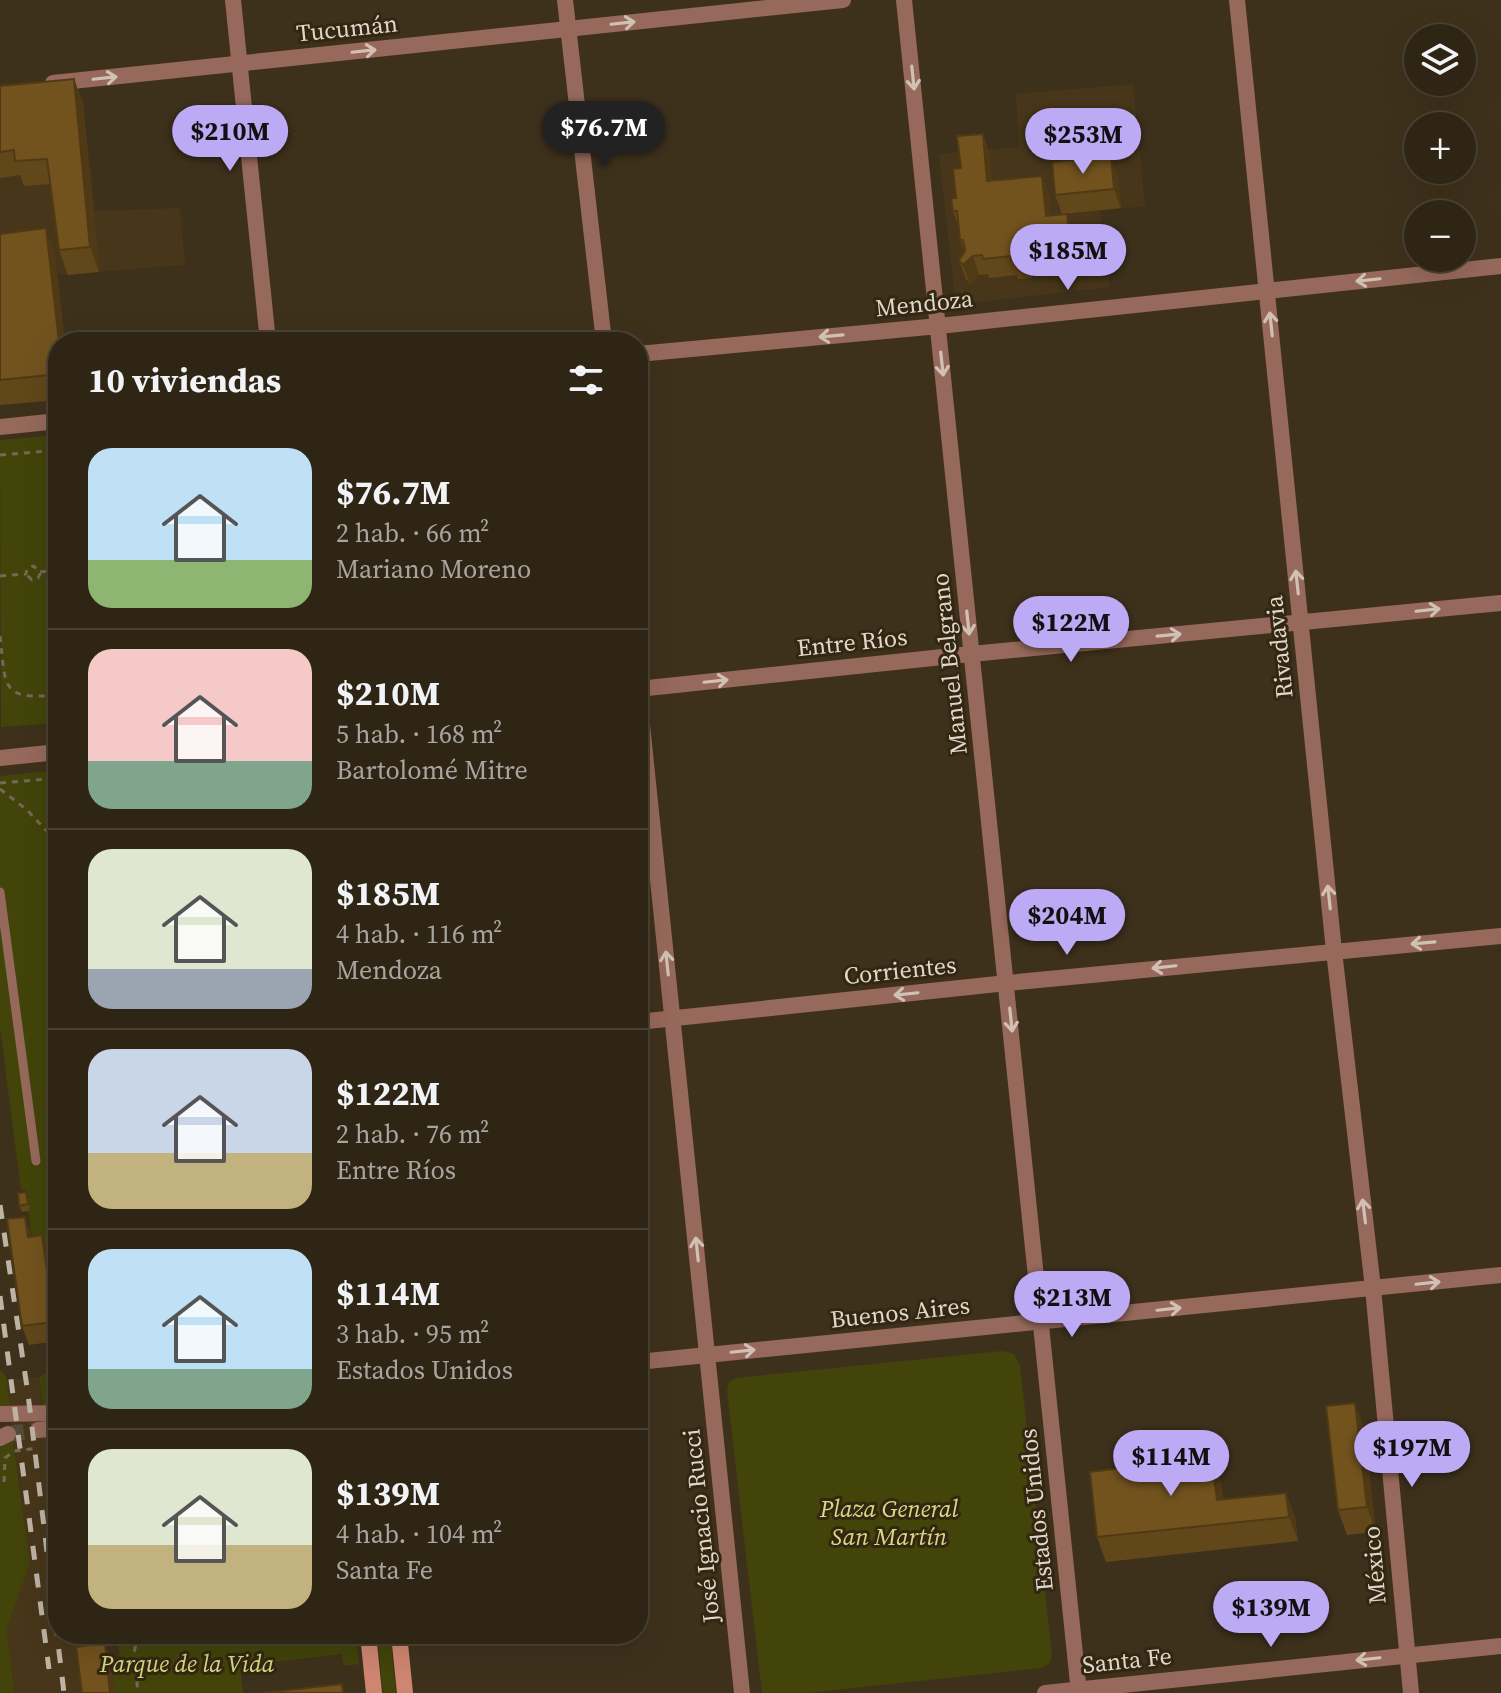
<!DOCTYPE html>
<html lang="es">
<meta charset="utf-8">
<style>
body{margin:0;font-family:"Source Serif 4",serif;background:#3a3122;color:#f1f3f6;height:100vh;display:flex;flex-direction:column;font-size:30px;white-space:nowrap}
*{box-sizing:border-box;margin:0}
p{font-size:26px;color:#a7a5a0}
.icon{flex:none;width:44px;height:44px;fill:none;stroke:currentColor;stroke-width:2;stroke-linecap:round;stroke-linejoin:round}
.map{position:relative;flex:1;overflow:hidden}
.drawer{position:absolute;left:48px;top:332px;width:600px;height:1312px;display:flex;flex-direction:column;background:#2e2515;border-radius:32px;box-shadow:0 8px 32px #0002,0 0 0 2px #494234}
.drawer>*{flex:none}
.fabs{position:absolute;left:1404px;top:24px;display:grid;gap:16px}
.fabs a{display:grid;place-items:center;width:72px;height:72px;border-radius:50%;background:#2e2515;box-shadow:0 8px 32px #0002,0 0 0 2px #494234;font-size:40px}
.price{position:absolute;translate:-50% -68px;padding:0 18px;border-radius:28px;background:#bcaaf5;color:#111;font-size:26px;line-height:52px;filter:drop-shadow(0 2px 4px #0008)}
.price::after{content:'';position:absolute;left:50%;top:48px;width:24px;height:18px;margin-left:-12px;background:inherit;clip-path:polygon(0 0,100% 0,50% 100%)}
.price.on{background:#222;color:#fff}
ul{padding:0;list-style:none}
li{display:flex;align-items:center;gap:24px;height:200px;padding:0 40px}
li+li{border-top:2px solid #494234}
li span{display:grid;place-items:center;flex:none;width:224px;height:160px;border-radius:24px;color:#555}
li>.icon{margin-inline-start:auto}
span .icon{width:96px;height:96px;fill:#fffc;stroke-width:1}
li b{font-size:34px}
h2{display:flex;justify-content:space-between;align-items:center;height:96px;padding:0 40px;font-size:34px}
.map>svg:first-child{display:block}
</style>
<div class="map">
<svg width="1501" height="1693" viewBox="0 0 1501 1693">
<rect width="100%" height="100%" fill="#3e311c"/>
<g fill="#47361a">
<path d="M1133,84L1145,206L1100,211L1110,287L970,303L954,291L939,154L1019,147L1016,94Z"/>
<path d="M83,104L95,211L180,208L185,265L57,275L0,260V111Z"/>
<path d="M39,1377L48,1454H51L53,1468L58,1469V1634H85L92,1693H14L7,1629L30,1563L6,1380Z"/>
</g>
<g fill="#42440a">
<path d="M58,435V723L1,727L0,440Z"/>
<path d="M58,770V1319L34,1256L26,1190H21L0,1027V776Z"/>
<path d="M1002,1351L1014,1354L1020,1365L1052,1655L1049,1664L1041,1668L807,1693H762L727,1391L729,1382L736,1378Z"/>
<path d="M58,1366V1405L43,1407L39,1377Z"/>
<path d="M0,1370L6,1376L10,1409L0,1407Z"/>
<path d="M58,1435V1469L53,1468L46,1436Z"/>
<path d="M13,1441L30,1563L7,1629L14,1693H0V1447Z"/>
<path d="M117,1634H356L359,1664L344,1666L342,1654L240,1666L243,1693H115L112,1662L120,1661Z"/>
<path d="M377,1634H390L396,1693H383Z"/>
</g>
<g fill="none" stroke-linecap="round" stroke-linejoin="round">
<path stroke="#564a36" stroke-width="16" stroke-dasharray="16 8" stroke-linecap="butt" d="M8,1434L38,1430"/>
<g stroke="#746856" stroke-width="3" stroke-dasharray="6 6" stroke-linecap="butt">
<path d="M0,455L58,450"/>
<path d="M40,572L58,570"/>
<path d="M0,576L26,574L27,569L33,566L39,570L40,574L38,578L32,580L26,574"/>
<path d="M0,636C6,688 0,700 58,695"/>
<path d="M0,783L58,778"/>
<path d="M0,789L27,810L58,843"/>
<path d="M58,957L54,978L58,992"/>
<path d="M4,1482L5,1458L14,1451L38,1448"/>
<path d="M138,1634L134,1653L138,1693"/>
</g>
<path stroke="#97695c" stroke-width="9" d="M0,892L36,1161"/>
<g stroke="#97695c" stroke-width="16">
<path d="M233,0L268,342"/>
<path d="M565,0L604,342"/>
<path d="M904,0L1079,1693"/>
<path d="M1237,0L1334,951L1373,1288L1411,1693"/>
<path d="M53,83L843,0"/>
<path d="M638,354L939,326L1501,266"/>
<path d="M0,427L58,421"/>
<path d="M638,686L742,1693"/>
<path d="M638,689L971,654L1501,603"/>
<path d="M0,758L58,752"/>
<path d="M638,1022L1007,983L1501,936"/>
<path d="M638,1362L1501,1275"/>
<path d="M0,1414L58,1413"/>
<path d="M38,1430L58,1428"/>
<path d="M0,1438L8,1434"/>
<path d="M1045,1693L1501,1646"/>
</g>
<g stroke="#cf8671" stroke-width="16">
<path d="M368,1634L374,1693"/>
<path d="M399,1634L405,1693"/>
</g>
<g stroke="#bdb4a5" stroke-width="5" stroke-dasharray="14 14" stroke-linecap="butt">
<path d="M0,1205L28,1394L64,1693"/>
<path d="M0,1296L49,1669"/>
</g>
</g>
<g fill="#62471a">
<path d="M74,79L83,104L99,272L68,275L59,250L51,184L24,186L20,175L0,178V86Z"/>
<path d="M983,134L989,153L992,181L1042,176L1049,195L1051,216L1067,214L1074,233L1077,263L1058,265V271L1031,274L1032,278L1018,279L1017,275L989,278L988,274L979,275L970,284L966,279L959,260L964,251L960,240L959,228L953,211L961,168Z"/>
<path d="M1117,175L1121,208L1062,214L1055,195Z"/>
<path d="M0,234L55,253L58,342V400L0,405Z"/>
<path d="M28,1198L30,1211L22,1212L19,1206Z"/>
<path d="M32,1236L49,1254L58,1319V1341L29,1345L22,1326Z"/>
<path d="M1364,1428L1376,1532L1347,1535L1338,1510Z"/>
<path d="M1160,1454L1162,1460L1211,1454L1220,1479L1223,1499L1286,1493L1295,1518L1298,1541L1106,1562L1097,1537L1123,1468Z"/>
<path d="M215,1634H271V1637L218,1643Z"/>
</g>
<g fill="#503a15">
<path d="M74,79L83,104L99,272L90,247Z"/>
<path d="M983,134L989,153L994,200L987,181Z"/>
<path d="M1111,156L1117,175L1121,208L1114,189Z"/>
<path d="M1042,176L1049,195L1053,235L1046,216Z"/>
<path d="M1067,214L1074,233L1077,263L1070,244Z"/>
<path d="M46,228L55,253L65,342H59Z"/>
<path d="M1051,246L1058,265V271L1052,252Z"/>
<path d="M973,256L979,275L970,284L963,265Z"/>
<path d="M25,1217L32,1236L34,1256L28,1237Z"/>
<path d="M42,1235L49,1254L58,1319V1332L54,1322Z"/>
<path d="M1355,1403L1364,1428L1376,1532L1367,1507Z"/>
<path d="M1211,1454L1220,1479L1226,1525L1217,1500Z"/>
<path d="M1286,1493L1295,1518L1298,1541L1289,1517Z"/>
<path d="M105,1643L112,1662L115,1693H110Z"/>
</g>
<g fill="#72531e" stroke="#503a15" stroke-width="2">
<path d="M74,79L90,247L59,250L47,159L15,161L14,150L0,152V86Z"/>
<path d="M983,134L987,181L1042,176L1046,216L1067,214L1070,244L1051,246L1052,252L1024,255L1025,259L1011,260V256L983,259L982,255L973,256L963,265L959,260L965,251L963,240H960L957,211H953L951,198H956L953,169L961,168L957,136Z"/>
<path d="M1111,156L1114,189L1055,195L1052,162Z"/>
<path d="M46,228L59,342L58,374L0,380V234Z"/>
<path d="M26,1192L28,1204L19,1206L18,1193Z"/>
<path d="M25,1217L28,1237L42,1235L54,1322L22,1326L7,1219Z"/>
<path d="M1355,1403L1367,1507L1338,1510L1326,1406Z"/>
<path d="M1160,1454V1460L1211,1454L1217,1500L1286,1493L1289,1517L1097,1537L1090,1472L1123,1468L1122,1459Z"/>
<path d="M105,1643L110,1693H82L76,1647Z"/>
<path d="M342,1684L343,1693H262Z"/>
</g>
<defs><path id="oneway-shaft" d="M-6 0H5M1.5-3L5.5 0L1.5 3" fill="none" stroke-width="1.6" stroke-linecap="round" stroke-linejoin="round" transform="scale(2)"/></defs>
<g stroke="#d1c1b4">
<use href="#oneway-shaft" transform="translate(623 23) rotate(-6)"/>
<use href="#oneway-shaft" transform="translate(364 51) rotate(-6)"/>
<use href="#oneway-shaft" transform="translate(105 78) rotate(-6)"/>
<use href="#oneway-shaft" transform="translate(913 78) rotate(84)"/>
<use href="#oneway-shaft" transform="translate(1368 280) rotate(174)"/>
<use href="#oneway-shaft" transform="translate(1271 324) rotate(-96)"/>
<use href="#oneway-shaft" transform="translate(831 336) rotate(175)"/>
<use href="#oneway-shaft" transform="translate(942 364) rotate(84)"/>
<use href="#oneway-shaft" transform="translate(1297 582) rotate(-96)"/>
<use href="#oneway-shaft" transform="translate(1428 610) rotate(-6)"/>
<use href="#oneway-shaft" transform="translate(968 623) rotate(84)"/>
<use href="#oneway-shaft" transform="translate(1169 635) rotate(-5)"/>
<use href="#oneway-shaft" transform="translate(716 681) rotate(-6)"/>
<use href="#oneway-shaft" transform="translate(1329 897) rotate(-96)"/>
<use href="#oneway-shaft" transform="translate(1423 943) rotate(175)"/>
<use href="#oneway-shaft" transform="translate(667 963) rotate(-96)"/>
<use href="#oneway-shaft" transform="translate(1164 967) rotate(174)"/>
<use href="#oneway-shaft" transform="translate(906 994) rotate(174)"/>
<use href="#oneway-shaft" transform="translate(1011 1020) rotate(84)"/>
<use href="#oneway-shaft" transform="translate(1364 1211) rotate(-97)"/>
<use href="#oneway-shaft" transform="translate(697 1249) rotate(-96)"/>
<use href="#oneway-shaft" transform="translate(1428 1283) rotate(-6)"/>
<use href="#oneway-shaft" transform="translate(1169 1309) rotate(-6)"/>
<use href="#oneway-shaft" transform="translate(743 1351) rotate(-6)"/>
<use href="#oneway-shaft" transform="translate(1368 1659) rotate(174)"/>
</g>
<g text-anchor="middle" dominant-baseline="central" stroke-width="6" stroke-linejoin="round" paint-order="stroke">
<g font-size="24" fill="#dfd7ca" stroke="#342712">
<text transform="translate(347 28) rotate(-6)">Tucumán</text>
<text transform="translate(924 303) rotate(-6)">Mendoza</text>
<text transform="translate(852 642) rotate(-6)">Entre Ríos</text>
<text transform="translate(1279 647) rotate(-96)">Rivadavia</text>
<text transform="translate(949 664) rotate(-96)">Manuel Belgrano</text>
<text transform="translate(900 970) rotate(-6)">Corrientes</text>
<text transform="translate(900 1312) rotate(-6)">Buenos Aires</text>
<text transform="translate(1036 1510) rotate(-96)">Estados Unidos</text>
<text transform="translate(701 1526) rotate(-96)">José Ignacio Rucci</text>
<text transform="translate(1374 1565) rotate(-95)">México</text>
<text transform="translate(1127 1660) rotate(-6)">Santa Fe</text>
</g>
<g font-size="24" font-style="italic" fill="#d5da83" stroke="#342712">
<text x="889" y="1508">Plaza General<tspan x="889" dy="28">San Martín</tspan></text>
<text x="187" y="1663">Parque de la Vida</text>
</g>
</g>
</svg>
<div class="fabs">
<a><svg class="icon" aria-label="layers" viewBox="0 0 24 24"><path d="M12 4l9 5-9 5-9-5zM3 14l9 5 9-5"/></svg></a>
<a>+</a>
<a>−</a>
</div>
<b class="price on" style="left:604px;top:169px">$76.7M</b>
<b class="price" style="left:230px;top:173px">$210M</b>
<b class="price" style="left:1083px;top:176px">$253M</b>
<b class="price" style="left:1068px;top:292px">$185M</b>
<b class="price" style="left:1071px;top:664px">$122M</b>
<b class="price" style="left:1067px;top:957px">$204M</b>
<b class="price" style="left:1072px;top:1339px">$213M</b>
<b class="price" style="left:1412px;top:1489px">$197M</b>
<b class="price" style="left:1171px;top:1498px">$114M</b>
<b class="price" style="left:1271px;top:1649px">$139M</b>
<section class="drawer">
<h2>10 viviendas<svg class="icon" aria-label="filters" viewBox="0 0 24 24"><path d="M4 7h16M4 17h16"/><circle cx="9" cy="7" r="2"/><circle cx="15" cy="17" r="2"/></svg></h2>
<ul>
<li><span style="background:linear-gradient(#bfe0f5 70%,#8fb573 0)"><svg class="icon" aria-label="home" viewBox="0 0 24 24"><path d="M3 11l9-7 9 7M6 9v11h12V9"/></svg></span><div><b>$76.7M</b><p>2 hab. · 66 m²</p><p>Mariano Moreno</p></div></li>
<li><span style="background:linear-gradient(#f6c9c9 70%,#7fa58c 0)"><svg class="icon" aria-label="home" viewBox="0 0 24 24"><path d="M3 11l9-7 9 7M6 9v11h12V9"/></svg></span><div><b>$210M</b><p>5 hab. · 168 m²</p><p>Bartolomé Mitre</p></div></li>
<li><span style="background:linear-gradient(#dfe7d0 75%,#9aa5b1 0)"><svg class="icon" aria-label="home" viewBox="0 0 24 24"><path d="M3 11l9-7 9 7M6 9v11h12V9"/></svg></span><div><b>$185M</b><p>4 hab. · 116 m²</p><p>Mendoza</p></div></li>
<li><span style="background:linear-gradient(#c9d6e8 65%,#c2b280 0)"><svg class="icon" aria-label="home" viewBox="0 0 24 24"><path d="M3 11l9-7 9 7M6 9v11h12V9"/></svg></span><div><b>$122M</b><p>2 hab. · 76 m²</p><p>Entre Ríos</p></div></li>
<li><span style="background:linear-gradient(#bfe0f5 75%,#7fa58c 0)"><svg class="icon" aria-label="home" viewBox="0 0 24 24"><path d="M3 11l9-7 9 7M6 9v11h12V9"/></svg></span><div><b>$114M</b><p>3 hab. · 95 m²</p><p>Estados Unidos</p></div></li>
<li><span style="background:linear-gradient(#dfe7d0 60%,#c2b280 0)"><svg class="icon" aria-label="home" viewBox="0 0 24 24"><path d="M3 11l9-7 9 7M6 9v11h12V9"/></svg></span><div><b>$139M</b><p>4 hab. · 104 m²</p><p>Santa Fe</p></div></li>
</ul>
</section>
</div>
